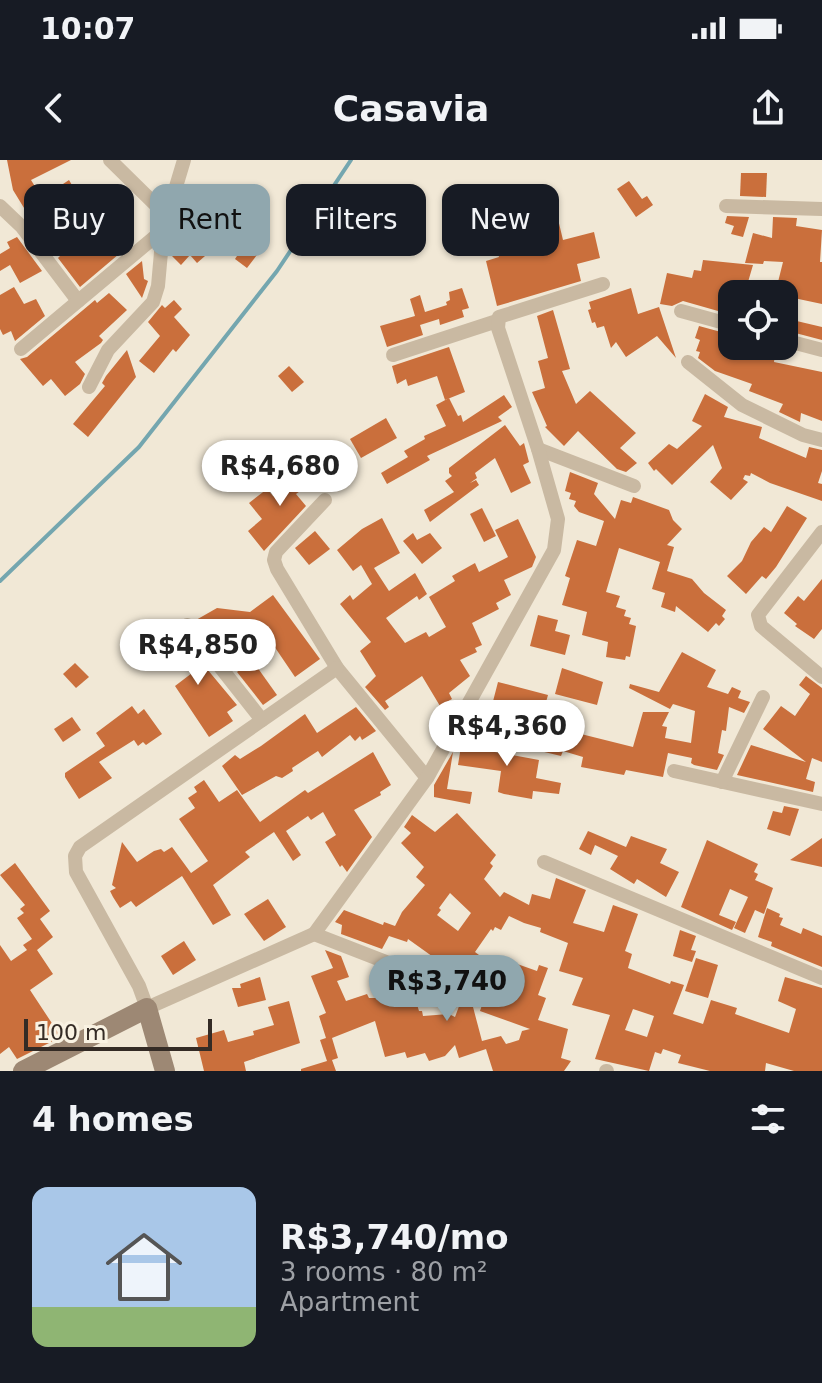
<!DOCTYPE html>
<meta charset="utf-8">
<style>
body{margin:0;font-family:"DejaVu Sans",sans-serif;background:#242831;color:#f1f3f6;height:100vh;display:flex;flex-direction:column;font-size:30px;white-space:nowrap}
*{box-sizing:border-box;margin:0}
p{font-size:26px;color:#9ea1a6}
.icon{flex:none;width:44px;height:44px;fill:none;stroke:currentColor;stroke-width:2;stroke-linecap:round;stroke-linejoin:round}
.map{position:relative;height:911px;overflow:hidden}
.panel{display:flex;flex-direction:column;background:#171b24;flex:1}
.panel>*{flex:none}
.guide{position:absolute;left:24px;top:24px;width:774px;height:72px;display:flex;gap:16px}
.tools{position:absolute;left:718px;top:120px;display:grid;gap:16px}
.tools a{display:grid;place-items:center;width:80px;height:80px;border-radius:16px;background:#171b24;box-shadow:0 2px 6px #0004;font-size:40px}
.scale{position:absolute;left:24px;bottom:20px;width:188px;box-sizing:border-box;padding-left:8px;border:4px solid #342b25;border-top:0;font-size:22px;line-height:28px;white-space:nowrap;color:#342b25;-webkit-text-stroke:6px #f9f2e2;paint-order:stroke}
.price{position:absolute;translate:-50% -68px;padding:0 18px;border-radius:28px;background:#fff;color:#222;font-size:26px;line-height:52px;filter:drop-shadow(0 2px 4px #0008)}
.price::after{content:'';position:absolute;left:50%;top:48px;width:24px;height:18px;margin-left:-12px;background:inherit;clip-path:polygon(0 0,100% 0,50% 100%)}
.price.on{background:#90a7ae;color:#111}
ul{padding:0;list-style:none}
li{display:flex;align-items:center;gap:24px;height:200px;padding:0 32px}
li span{display:grid;place-items:center;flex:none;width:224px;height:160px;border-radius:16px;color:#555}
li>.icon{margin-inline-start:auto}
span .icon{width:96px;height:96px;fill:#fffc;stroke-width:1}
li b{font-size:34px}
h2{display:flex;justify-content:space-between;align-items:center;height:96px;padding:0 32px;font-size:34px}
.chip{padding:0 28px;border-radius:16px;background:#171b24;box-shadow:0 2px 6px #0004;font-size:28px;line-height:72px}
.chip.on{background:#90a7ae;color:#111}
.status{display:flex;justify-content:space-between;align-items:center;height:56px;padding:0 40px;background:#171b24;direction:ltr}
.status svg{height:22px;fill:currentColor}
header{display:flex;justify-content:space-between;align-items:center;height:104px;padding:0 32px;background:#171b24;font-size:36px;font-weight:800}
.map>svg:first-child{display:block}
</style>
<div class="status"><b>10:07</b><svg viewBox="0 0 49 12"><path d="M0 12V9h3v3zM5 12V6h3v6zM10 12V3h3v9zM15 12V0h3v12zM26 1h20v11H26zM47 4h2v5h-2z"/></svg></div>
<header><svg class="icon" aria-label="back" viewBox="0 0 24 24"><path d="M15 5l-7 7 7 7"/></svg>Casavia<svg class="icon" aria-label="share" viewBox="0 0 24 24"><path d="M12 15V3M7 8l5-5 5 5M5 13v7h14v-7"/></svg></header>
<div class="map">
<svg width="822" height="911" viewBox="0 0 822 911">
<rect width="100%" height="100%" fill="#f1e8d6"/>
<g fill="none" stroke-linecap="round" stroke-linejoin="round">
<path stroke="#74a6af" stroke-width="4" d="M0,421L139,287L277,111L351,0"/>
</g>
<g fill="#ca6f3c" fill-rule="evenodd">
<path d="M7,0H71L31,20L42,38L69,20L76,32L71,36L83,57L82,58L96,77L113,62L132,83L80,127L58,98L62,94L40,56L32,61L13,30Z"/>
<path d="M741,13H767L766,37L740,36Z"/>
<path d="M629,21L642,39L647,36L653,45L636,57L617,29Z"/>
<path d="M212,55L223,63L202,85L208,91L205,96L197,103L190,95L181,105L172,96L181,86L173,75L182,65L192,76Z"/>
<path d="M557,55L563,80L594,72L600,98L577,104L581,121L497,146L486,101L499,97L494,79L520,72L525,94L548,87L542,59Z"/>
<path d="M727,56L749,57L743,77L731,74L734,66L725,63Z"/>
<path d="M773,57L797,58L796,66L822,70L820,102H822V144L775,134L783,102L764,101L763,104L745,103L753,73L772,78Z"/>
<path d="M226,69L260,91L247,108L235,99L241,90L223,74Z"/>
<path d="M17,77L42,111L20,123L10,105L0,111V94L10,88L7,82Z"/>
<path d="M703,100L753,105L748,122L758,124L756,134H732V155L683,141L672,146L660,144L667,113L692,118L694,110L701,111Z"/>
<path d="M142,101L144,119L148,121L142,138L126,114Z"/>
<path d="M14,127L24,144L36,139L45,156L15,181L11,171L3,175L0,169V135Z"/>
<path d="M462,128L469,148L462,150L464,157L440,165L439,159L420,165L423,175L387,187L380,166L415,156L410,139L420,135L425,152L447,145L446,142L450,140L449,132Z"/>
<path d="M631,128L638,154L659,147L676,198L657,176L626,197L616,182L611,188L604,166L597,168L595,162L592,163L588,150L591,149L589,142Z"/>
<path d="M109,133L127,150L99,176L103,180L101,183L75,202L85,214L80,224L65,236L51,219L43,226L20,199L27,197L95,140L97,143Z"/>
<path d="M174,140L182,149L174,157L190,175L176,192L173,189L154,213L139,201L160,176L148,162L162,145L165,148Z"/>
<path d="M553,150L570,209L562,211L576,244L590,231L636,273L620,288L637,303L626,312L617,309L578,271L564,286L545,267L547,266L532,232L545,228L538,201L548,198L537,156Z"/>
<path d="M784,158L822,167V180L784,170Z"/>
<path d="M699,166L732,175V186H746L764,191L766,186H776L774,202L822,212V261L801,253L800,262L779,252L783,244L749,231L752,224L715,211L698,198L700,192L696,191L700,180L695,178Z"/>
<path d="M449,187L465,232L445,240L437,216L408,226L406,219L397,224L392,206Z"/>
<path d="M127,190L136,217L88,277L73,264L105,226L102,223L106,216Z"/>
<path d="M289,206L304,222L292,232L278,216Z"/>
<path d="M705,234L728,247L724,257L762,267L759,278L806,298L809,287L822,290V311L818,323L822,324V341L770,323L751,313L750,316L745,315L743,319L748,322L731,340L710,322L722,308L713,285L672,325L656,309L654,311L648,303L669,284L677,289L702,266L692,261Z"/>
<path d="M504,235L512,247L498,257L502,261L427,296L430,300L387,324L381,313L408,297L404,291L425,279L424,276L446,266L436,245L449,238L458,256L461,255L463,262Z"/>
<path d="M386,258L397,278L361,298L350,279Z"/>
<path d="M505,265L520,286L524,283L529,302L523,305L531,323L511,333L495,298L475,313L477,318L470,323L476,320L479,325L430,362L424,350L454,332L445,321L452,316L449,313V308Z"/>
<path d="M302,303L318,324L307,326L296,334L306,346L264,391L248,371L262,359L249,343L267,329L273,336L295,319L290,312Z"/>
<path d="M570,312L598,323L594,334L615,359L621,340L631,343L633,337L669,350L673,360L682,369L667,385L674,387L667,411L692,419L704,433L726,450L722,456L725,459L719,466L716,463L708,472L676,446L675,452L661,447L665,433L652,429L660,402L619,388L606,432L620,436L616,447L626,450L624,456L631,458L629,464L636,466L630,497L626,496L625,500L606,497L608,482L582,475L587,452L562,445L570,418L565,416L577,380L596,386L604,361L579,352L574,346L576,341L569,339L571,333L565,331Z"/>
<path d="M787,346L807,358L776,407L766,419L762,416L746,434L727,416L742,401L751,382L764,367L771,372Z"/>
<path d="M482,348L496,376L484,382L470,354Z"/>
<path d="M382,358L400,393L374,408L389,431L415,413L427,434L419,440L417,436L386,458L405,483L426,472L429,477L446,467L429,437L455,421L452,416L475,403L479,412L508,397L495,370L518,359L536,397L532,407L504,420L511,435L496,443L499,449L472,463L482,485L475,488L477,492L460,500L470,516L449,533L452,539L440,546L422,516L385,541L389,547L385,550L365,527L376,516L360,491L371,482L340,444L350,435L353,440L372,424L361,405L353,411L337,390L362,369Z"/>
<path d="M315,371L330,389L309,405L295,388Z"/>
<path d="M413,373L417,380L430,373L442,388L422,404L403,381Z"/>
<path d="M822,419V469L814,479L795,466L797,464L784,453L798,436L804,441Z"/>
<path d="M273,435L320,499L295,517L274,486L244,480L245,473L219,468L208,476L196,460L217,448L250,452Z"/>
<path d="M538,455L558,460L555,471L570,475L565,495L530,486Z"/>
<path d="M177,467L202,503L237,545L227,552L233,561L209,577L175,526L196,510L184,493L162,509L150,492L160,485L163,489L179,476L174,469Z"/>
<path d="M682,492L716,510L707,527L728,534L732,527L741,531L738,538L750,542L744,553L729,547L726,571L722,570L718,593L724,595L717,610L694,605L691,603L692,598L668,593L663,617L626,610L624,615L581,607L583,597L563,591L561,596L536,590L540,577L560,580L562,569L491,549L498,522L548,535L543,553L580,562L577,573L633,587L643,552H669L662,566L667,567L665,578L691,583L695,551L673,544L670,549L629,528L630,524L659,532Z"/>
<path d="M252,500L277,535L263,545L237,512Z"/>
<path d="M75,503L89,517L76,528L63,514Z"/>
<path d="M562,508L603,522L597,545L555,534Z"/>
<path d="M806,516L822,528V602L812,598L806,619L815,622L813,632L737,615L751,585L806,602L763,569L781,546L795,556L810,534L799,525Z"/>
<path d="M132,546L138,554L144,549L162,574L146,585L143,582L138,586L134,580L99,602L112,618L79,639L65,617V613L105,586L96,573Z"/>
<path d="M356,547L376,571L362,580L360,576L355,581L350,575L322,597L318,591L292,608L293,611L282,618L276,616L242,635L222,606L235,595L240,599L261,586L305,554L317,573Z"/>
<path d="M72,557L81,570L63,582L54,569Z"/>
<path d="M482,568L498,571L495,592L539,600L536,618L561,623L559,634L533,631L532,639L504,634L498,632L501,611L458,605L461,586L479,589Z"/>
<path d="M373,592L391,625L380,632L381,635L354,650L372,677L347,712L342,705L340,707L325,682L336,675L323,652L311,660L308,656L286,671L301,695L293,701L274,672L245,692L250,697L213,725L231,755L213,765L182,716L136,747L131,741L120,748L113,737L110,731L116,728L112,725L122,682L137,702L154,691L161,689L164,692L172,687L191,713L208,701L179,659L195,648L188,638L197,632L194,627L204,620L219,642L237,630L260,662L305,630L308,633Z"/>
<path d="M453,592L447,629L472,632L470,644L434,637V625Z"/>
<path d="M784,646L799,649L790,676L767,669L773,651L782,653Z"/>
<path d="M457,653L496,695L490,703L493,706L484,719L500,737L504,732L529,745L532,734L550,739L556,718L586,730L573,763L604,772L613,745L638,754L625,791L632,794L628,808L670,824L671,821L684,825L673,854L703,864L711,840L737,848L735,854L789,873L796,849L778,841L785,817L822,828V911H794L766,903L765,911H710L678,903L681,895L663,889L661,894L655,892L649,911L595,899L610,855L572,845L583,818L559,811L568,783L540,772L541,768L524,763L509,756L501,770L495,767L493,771L491,769L475,792L479,795L469,808L446,800L443,804L408,779L407,782L389,776L382,789L341,774L342,765L335,762L344,750L383,765L384,762L395,766L402,752L425,725L416,717L424,707L401,683L411,673L404,667L412,655L435,672ZM450,733L471,753L458,771L437,755L441,750L439,748ZM633,849L654,856L647,877L625,870Z"/>
<path d="M588,671L626,687L631,676L667,689L660,703L679,712L666,737L637,719L634,724L610,709L618,696L595,685L591,695L579,689Z"/>
<path d="M822,678V707L790,700L808,688Z"/>
<path d="M707,680L758,704L754,712L758,714L755,720L773,728L764,754L755,750L745,773L734,768L748,737L730,729L719,755L736,762L732,770L681,747Z"/>
<path d="M15,703L50,751L40,759L53,777L37,790L53,814L30,830L61,877L17,899L9,887L0,894V785L11,801L27,790L23,785L32,779L17,758L24,753L20,749L25,745L0,715Z"/>
<path d="M268,739L286,767L264,781L244,754Z"/>
<path d="M767,748L780,754L779,757L783,758L780,765L801,774L803,768L822,776V807L771,786L772,782L758,777Z"/>
<path d="M680,770L696,776L691,790L696,791L692,802L673,796Z"/>
<path d="M184,781L196,800L173,815L161,796Z"/>
<path d="M325,790L341,796L349,817L337,821L346,841L367,834L369,838H377L398,833L400,842L415,838L419,851H422L423,856L449,854L455,857L461,841L473,847L482,881L501,876L506,884L519,880L522,871L530,869L480,851L489,824L496,827L506,800L537,811L539,805L548,808L538,835L546,838L538,860L568,869L561,898L571,901L564,911H493L486,889L459,898L455,885L445,896L429,901L425,893L407,898L405,892L385,897L375,861L332,878L338,898L332,900L336,911H301V909L327,901L320,880L326,878L319,856L326,853L311,816L333,808Z"/>
<path d="M696,798L718,805L708,838L685,831Z"/>
<path d="M260,817L266,840L238,847L232,828H241L240,824Z"/>
<path d="M289,841L300,883L244,902L246,911H204L196,878L224,870L228,882L254,875L253,871L274,865L268,847Z"/>
</g>
<g fill="none" stroke-linecap="round" stroke-linejoin="round">
<g stroke="#c9b9a2" stroke-width="14">
<path d="M110,0L167,56"/>
<path d="M0,46L22,67L78,141"/>
<path d="M726,46L822,49"/>
<path d="M681,151L732,165"/>
<path d="M784,180L822,190"/>
<path d="M21,189L163,70"/>
<path d="M393,195L497,161"/>
<path d="M688,202L742,245L803,275L822,280"/>
<path d="M89,227L108,190L153,142L158,126L163,70L184,0"/>
<path d="M538,289L634,326"/>
<path d="M325,340L276,392L274,400L277,409L337,508L427,618"/>
<path d="M822,372L758,455L761,466L822,517"/>
<path d="M187,465L262,560"/>
<path d="M337,508L80,687L75,696L76,712L139,826L147,848L314,774L427,618L554,390L558,359L538,289L498,168L499,157L603,124"/>
<path d="M674,611L822,644"/>
<path d="M722,622L763,537"/>
<path d="M544,702L822,818"/>
<path d="M314,774L417,814"/>
<path d="M606,911H607"/>
</g>
<path stroke="#9d8874" stroke-width="20" d="M23,911L147,848L165,911"/>
</g>
</svg>
<div class="tools">
<a><svg class="icon" aria-label="locate" viewBox="0 0 24 24"><circle cx="12" cy="12" r="6"/><path d="M12 2v4M12 18v4M2 12h4M18 12h4"/></svg></a>
</div>
<div class="scale">100 m</div>
<b class="price" style="left:280px;top:348px">R$4,680</b>
<b class="price" style="left:198px;top:527px">R$4,850</b>
<b class="price" style="left:507px;top:608px">R$4,360</b>
<b class="price on" style="left:447px;top:863px">R$3,740</b>
<div class="guide">
<a class="chip">Buy</a>
<a class="chip on">Rent</a>
<a class="chip">Filters</a>
<a class="chip">New</a>
</div>
</div>
<section class="panel">
<h2>4 homes<svg class="icon" aria-label="filters" viewBox="0 0 24 24"><path d="M4 7h16M4 17h16"/><circle cx="9" cy="7" r="2"/><circle cx="15" cy="17" r="2"/></svg></h2>
<ul>
<li><span style="background:linear-gradient(#a9c7e8 75%,#8fb573 0)"><svg class="icon" aria-label="home" viewBox="0 0 24 24"><path d="M3 11l9-7 9 7M6 9v11h12V9"/></svg></span><div><b>R$3,740/mo</b><p>3 rooms · 80 m²</p><p>Apartment</p></div></li>
</ul>
</section>
